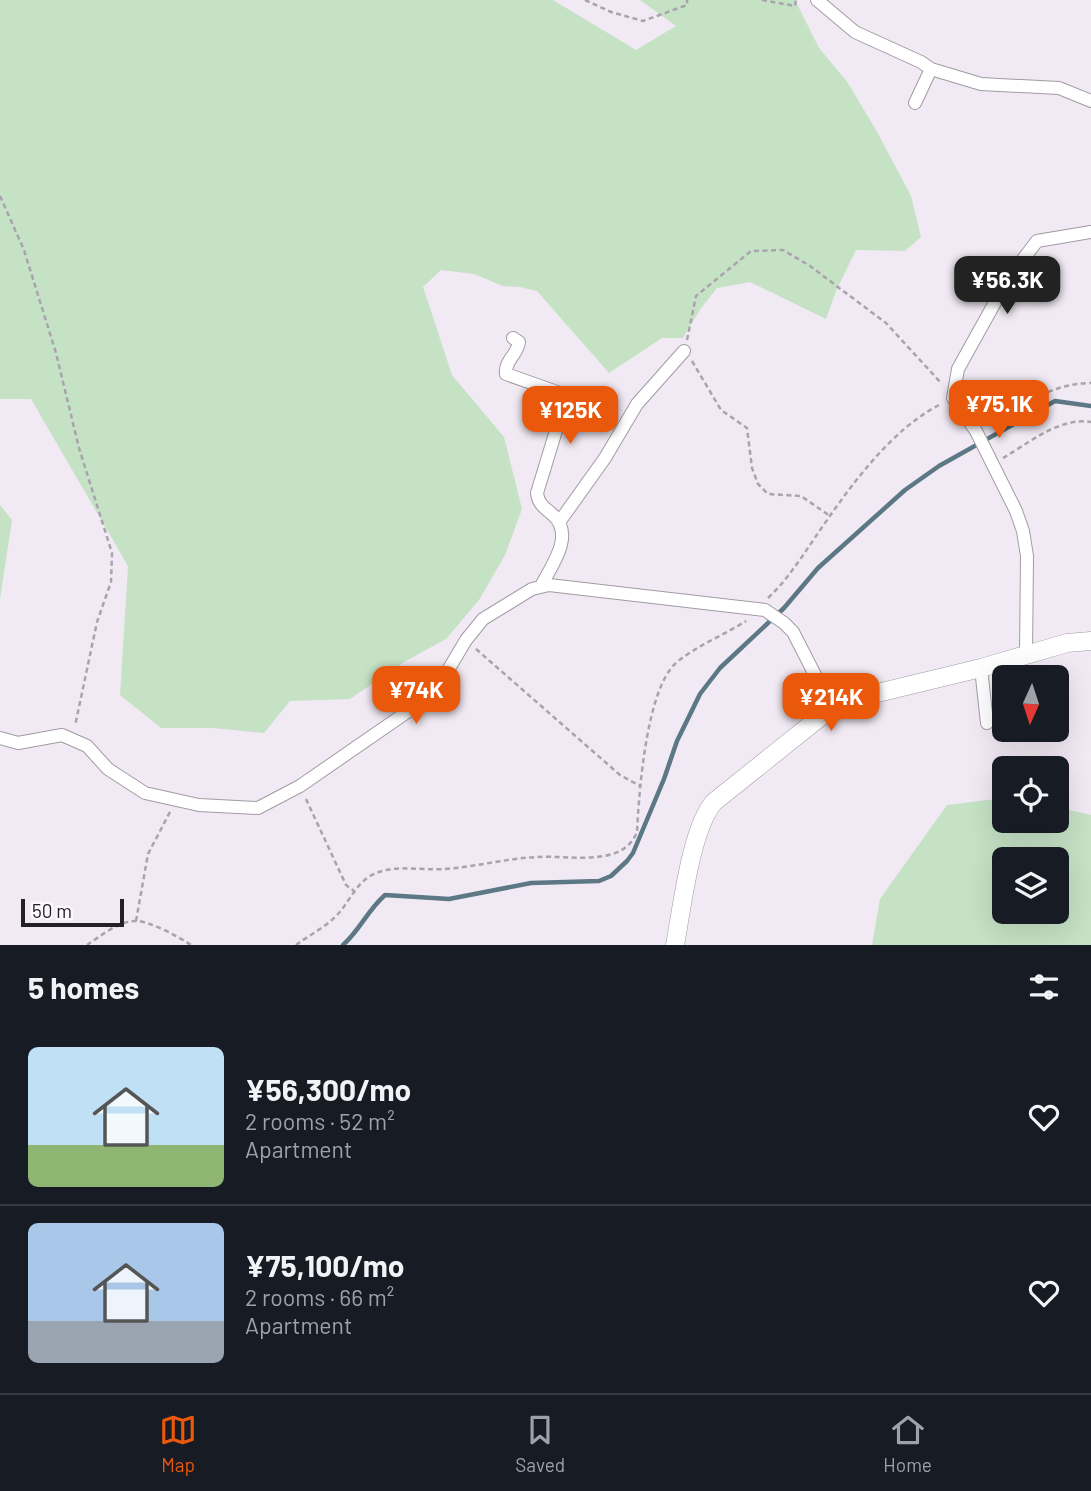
<!DOCTYPE html>
<meta charset="utf-8">
<style>
body{margin:0;font-family:Barlow,sans-serif;background:#242831;color:#f1f3f6;height:100vh;display:flex;flex-direction:column;font-size:26px;white-space:nowrap}
*{box-sizing:border-box;margin:0}
p{font-size:23px;color:#9ea1a6}
.icon{flex:none;width:38px;height:38px;fill:none;stroke:currentColor;stroke-width:2;stroke-linecap:round;stroke-linejoin:round}
.map{position:relative;height:945px;overflow:hidden}
.drawer{display:flex;flex-direction:column;background:#171b24;flex:1}
.drawer>*{flex:none}
.needle{width:46px;rotate:183deg}
.fabs{position:absolute;left:992px;top:665px;display:grid;gap:14px}
.fabs a{display:grid;place-items:center;width:77px;height:77px;border-radius:10px;background:#171b24;box-shadow:0 7px 28px #0002;font-size:35px}
.scale{position:absolute;left:21px;bottom:18px;width:103px;box-sizing:border-box;padding-left:7px;border:4px solid #232024;border-top:0;font-size:19px;line-height:24px;white-space:nowrap;color:#232024;-webkit-text-stroke:5px #fdf7ff;paint-order:stroke}
.price{position:absolute;translate:-50% -60px;padding:0 16px;border-radius:14px;background:#ea580c;color:#fff;font-size:23px;line-height:46px;filter:drop-shadow(0 2px 4px #0008)}
.price::after{content:'';position:absolute;left:50%;top:42px;width:21px;height:16px;margin-left:-10px;background:inherit;clip-path:polygon(0 0,100% 0,50% 100%)}
.price.selected{background:#222;color:#fff}
ul{padding:0;list-style:none}
li{display:flex;align-items:center;gap:21px;height:175px;padding:0 28px}
li+li{border-top:2px solid #363941}
li span{display:grid;place-items:center;flex:none;width:196px;height:140px;border-radius:10px;color:#555}
li>.icon{margin-inline-start:auto}
span .icon{width:84px;height:84px;fill:#fffc;stroke-width:1}
li b{font-size:30px}
h2{display:flex;justify-content:space-between;align-items:center;height:84px;padding:0 28px;font-size:30px}
.tab-bar{display:flex;justify-content:space-around;align-items:center;height:98px;border-top:2px solid #363941;background:#171b24;font-size:19px;color:#9ea1a6}
.tab-bar a{display:grid;justify-items:center;gap:4px}
.tab-bar .selected{color:#ea580c}
.map>svg:first-child{display:block}
</style>
<div class="map">
<svg width="1091" height="945" viewBox="0 0 1091 945">
<rect width="100%" height="100%" fill="#f1e9f3"/>
<g fill="#c5e2c5" fill-rule="evenodd">
<path d="M0,0H553L636,50L676,26L640,0H795L819,48L848,83L876,130L911,196L921,237L905,251L856,250L836,291L826,319L750,282L717,288L701,308L683,338H662L609,373L537,291L520,287L503,286L474,274L441,270L423,287L452,375L504,437L522,509L505,555L479,600L446,639L404,662L350,699L290,701L264,733L213,728H161L120,695L128,566L31,399H0Z"/>
<path d="M0,505L12,520L0,599Z"/>
<path d="M1004,798V821H1057V807L1091,815V945H872L880,899L947,805ZM1057,859V912H1004V859Z"/>
</g>
<g fill="none" stroke-linecap="round" stroke-linejoin="round">
<path stroke="#5c7885" stroke-width="4.5" d="M343,945C360,930 367,911 385,895L449,899L531,883L599,881L611,876L627,861L633,853L664,779L677,741L700,694L720,668L784,608L818,568L905,490L939,466L1055,401L1091,406"/>
<g stroke="#a29ba4" stroke-width="14">
<g id="minor">
<path d="M817,0L855,32L921,62L931,69L981,84L1059,88L1091,101"/>
<path d="M915,103L931,69"/>
<path d="M513,338L519,342C518,354 504,361 506,374L557,392L565,401L537,493C538,504 545,508 553,515C575,535 552,565 541,586"/>
<path d="M560,521L605,458L637,404L684,351"/>
<path d="M1026,654L1027,556L1023,531L1016,511L976,431L953,398L958,369L1008,279L1037,241L1091,232"/>
<path d="M981,668L987,723"/>
<path d="M0,738L18,743L62,735L87,746L108,769L145,793L199,805L258,808L300,786L410,710L441,682L466,640L483,619L532,589L549,585L765,610L784,623L793,632L833,710"/>
</g>
</g>
<g stroke="#a29ba4" stroke-width="19">
<path id="secondary" d="M675,945C682,908 691,828 714,802L819,718L846,703L865,696L981,668L1067,643L1091,641"/>
</g>
<g stroke="#a9a3ab" stroke-width="2.5" stroke-dasharray="5 3.5" stroke-linecap="butt">
<path d="M585,0L611,12L643,21L687,5V0"/>
<path d="M762,0L795,6L796,0"/>
<path d="M0,196L24,250L56,353L79,448L112,553L111,582L97,622L75,726"/>
<path d="M687,340L696,296L751,251L783,250L810,266L886,323L942,384"/>
<path d="M692,361L721,410L747,428L752,468L758,484L768,494L801,496L830,516"/>
<path d="M988,424C1021,406 1052,383 1091,383"/>
<path d="M1003,458C1029,443 1059,417 1091,422"/>
<path d="M768,598C787,580 799,561 814,539C846,492 889,430 941,404"/>
<path d="M476,649L620,775L640,786"/>
<path d="M306,799L346,885L354,891"/>
<path d="M136,921L148,854L171,810"/>
<path d="M87,945C101,936 118,921 136,921C150,921 179,937 191,945"/>
<path d="M296,945C308,936 324,928 335,917C348,905 354,886 370,876C393,863 418,871 444,869C476,867 507,858 539,857C570,855 623,868 637,832C639,793 646,688 677,662C698,645 724,635 746,621"/>
</g>
<use href="#minor" stroke="#fff" stroke-width="12"/>
<use href="#secondary" stroke="#fff" stroke-width="18"/>
</g>
</svg>
<div class="fabs">
<a><svg class="needle" viewBox="-14 -14 28 28"><path d="M0-13l5 13h-10z" fill="#e53935"/><path d="M0 13l5-13h-10z" fill="#9ea1a6"/></svg></a>
<a><svg class="icon" aria-label="locate" viewBox="0 0 24 24"><circle cx="12" cy="12" r="6"/><path d="M12 2v4M12 18v4M2 12h4M18 12h4"/></svg></a>
<a><svg class="icon" aria-label="layers" viewBox="0 0 24 24"><path d="M12 4l9 5-9 5-9-5zM3 14l9 5 9-5"/></svg></a>
</div>
<div class="scale">50 m</div>
<b class="price selected" style="left:1007px;top:316px">¥56.3K</b>
<b class="price" style="left:999px;top:440px">¥75.1K</b>
<b class="price" style="left:570px;top:446px">¥125K</b>
<b class="price" style="left:416px;top:726px">¥74K</b>
<b class="price" style="left:831px;top:733px">¥214K</b>
</div>
<section class="drawer">
<h2>5 homes<svg class="icon" aria-label="filters" viewBox="0 0 24 24"><path d="M4 7h16M4 17h16"/><circle cx="9" cy="7" r="2"/><circle cx="15" cy="17" r="2"/></svg></h2>
<ul>
<li><span style="background:linear-gradient(#bfe0f5 70%,#8fb573 0)"><svg class="icon" aria-label="home" viewBox="0 0 24 24"><path d="M3 11l9-7 9 7M6 9v11h12V9"/></svg></span><div><b>¥56,300/mo</b><p>2 rooms · 52 m²</p><p>Apartment</p></div><svg class="icon" aria-label="heart" viewBox="0 0 24 24"><path d="M12 20l-8-8c-3-5 5-10 8-4 3-6 11-1 8 4z"/></svg></li>
<li><span style="background:linear-gradient(#a9c7e8 70%,#9aa5b1 0)"><svg class="icon" aria-label="home" viewBox="0 0 24 24"><path d="M3 11l9-7 9 7M6 9v11h12V9"/></svg></span><div><b>¥75,100/mo</b><p>2 rooms · 66 m²</p><p>Apartment</p></div><svg class="icon" aria-label="heart" viewBox="0 0 24 24"><path d="M12 20l-8-8c-3-5 5-10 8-4 3-6 11-1 8 4z"/></svg></li>
</ul>
</section>
<nav class="tab-bar">
<a class="selected"><svg class="icon" aria-label="map" viewBox="0 0 24 24"><path d="M3 6l6-2 6 2 6-2v14l-6 2-6-2-6 2zM9 4v14M15 6v14"/></svg>Map</a>
<a><svg class="icon" aria-label="saved" viewBox="0 0 24 24"><path d="M7 4h10v16l-5-4-5 4z"/></svg>Saved</a>
<a><svg class="icon" aria-label="home" viewBox="0 0 24 24"><path d="M3 11l9-7 9 7M6 9v11h12V9"/></svg>Home</a>
</nav>
